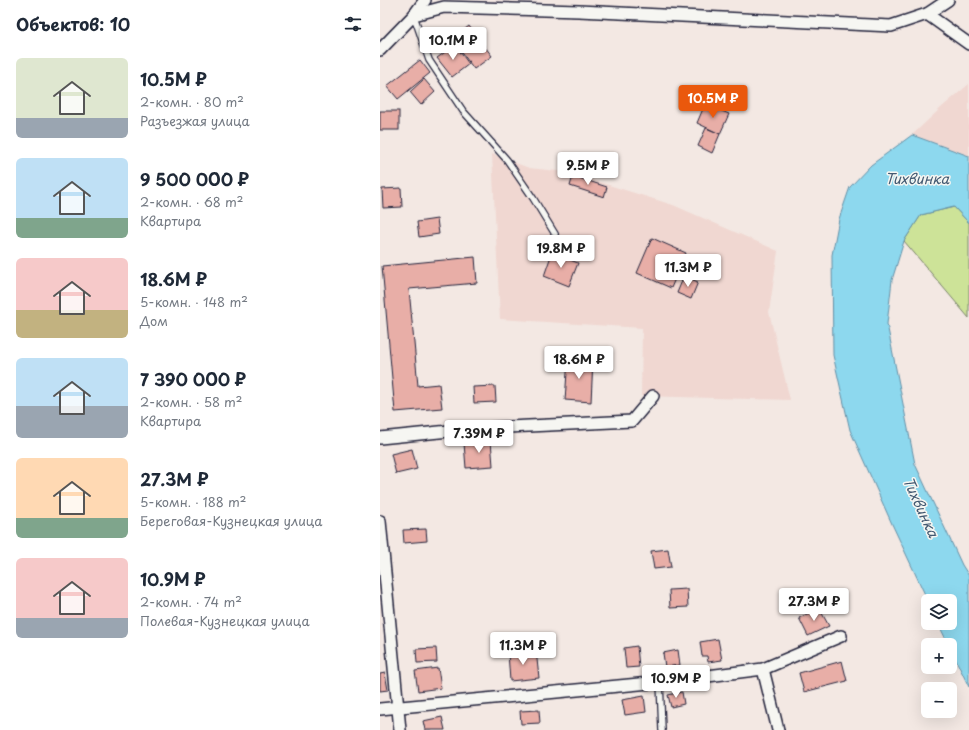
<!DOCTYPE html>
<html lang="ru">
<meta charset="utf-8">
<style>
body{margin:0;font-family:"Playpen Sans",sans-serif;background:#f2f2f3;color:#1f2937;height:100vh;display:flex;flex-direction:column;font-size:15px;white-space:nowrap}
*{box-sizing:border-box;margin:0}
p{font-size:13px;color:#747a83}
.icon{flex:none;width:22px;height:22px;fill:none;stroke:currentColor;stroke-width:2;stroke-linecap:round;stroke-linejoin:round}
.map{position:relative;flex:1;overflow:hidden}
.drawer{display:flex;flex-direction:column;background:#fff;width:380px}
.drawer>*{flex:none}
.buttons{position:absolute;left:541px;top:594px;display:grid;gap:8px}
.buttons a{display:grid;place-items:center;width:36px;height:36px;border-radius:6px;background:#fff;box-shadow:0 4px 16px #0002;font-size:20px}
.price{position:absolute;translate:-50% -34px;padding:0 9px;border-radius:4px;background:#fff;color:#222;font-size:13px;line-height:26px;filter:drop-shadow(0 1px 2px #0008)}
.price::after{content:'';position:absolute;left:50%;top:24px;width:12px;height:9px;margin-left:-6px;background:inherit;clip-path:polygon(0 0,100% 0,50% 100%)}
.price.active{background:#ea580c;color:#fff}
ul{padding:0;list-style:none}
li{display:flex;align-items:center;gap:12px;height:100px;padding:0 16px}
li span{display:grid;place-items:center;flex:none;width:112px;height:80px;border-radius:6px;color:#555}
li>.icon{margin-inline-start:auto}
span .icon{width:48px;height:48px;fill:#fffc;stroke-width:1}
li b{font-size:17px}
h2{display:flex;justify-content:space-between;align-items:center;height:48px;padding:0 16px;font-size:17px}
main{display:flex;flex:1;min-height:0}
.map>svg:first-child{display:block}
</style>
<main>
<section class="drawer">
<h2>Объектов: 10<svg class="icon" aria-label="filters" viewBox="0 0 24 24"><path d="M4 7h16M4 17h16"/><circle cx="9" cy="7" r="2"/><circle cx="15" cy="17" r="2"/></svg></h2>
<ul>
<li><span style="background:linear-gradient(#dfe7d0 75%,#9aa5b1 0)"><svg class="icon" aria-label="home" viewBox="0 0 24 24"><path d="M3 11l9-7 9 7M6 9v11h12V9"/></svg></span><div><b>10.5M ₽</b><p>2-комн. · 80 m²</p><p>Разъезжая улица</p></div></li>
<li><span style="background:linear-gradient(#bfe0f5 75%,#7fa58c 0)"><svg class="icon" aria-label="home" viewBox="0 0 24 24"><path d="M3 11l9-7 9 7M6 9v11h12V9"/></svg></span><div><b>9 500 000 ₽</b><p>2-комн. · 68 m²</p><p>Квартира</p></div></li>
<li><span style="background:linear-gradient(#f6c9c9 65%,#c2b280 0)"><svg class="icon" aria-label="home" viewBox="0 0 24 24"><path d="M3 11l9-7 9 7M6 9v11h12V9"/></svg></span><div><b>18.6M ₽</b><p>5-комн. · 148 m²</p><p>Дом</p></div></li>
<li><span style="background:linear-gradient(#bfe0f5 60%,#9aa5b1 0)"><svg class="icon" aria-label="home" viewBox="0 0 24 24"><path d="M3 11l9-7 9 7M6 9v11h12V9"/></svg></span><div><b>7 390 000 ₽</b><p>2-комн. · 58 m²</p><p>Квартира</p></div></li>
<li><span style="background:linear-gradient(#ffd9b3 75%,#7fa58c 0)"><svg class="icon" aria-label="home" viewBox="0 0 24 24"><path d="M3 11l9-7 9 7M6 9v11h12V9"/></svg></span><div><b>27.3M ₽</b><p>5-комн. · 188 m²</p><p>Береговая-Кузнецкая улица</p></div></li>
<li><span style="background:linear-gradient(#f6c9c9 75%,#9aa5b1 0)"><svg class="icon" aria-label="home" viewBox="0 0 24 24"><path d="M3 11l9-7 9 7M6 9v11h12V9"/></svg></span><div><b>10.9M ₽</b><p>2-комн. · 74 m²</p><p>Полевая-Кузнецкая улица</p></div></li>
</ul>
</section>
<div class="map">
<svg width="589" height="730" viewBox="0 0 589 730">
<rect width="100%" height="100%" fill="#f3e8e3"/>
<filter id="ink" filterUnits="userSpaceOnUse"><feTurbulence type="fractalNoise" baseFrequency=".025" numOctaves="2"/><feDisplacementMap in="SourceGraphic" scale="8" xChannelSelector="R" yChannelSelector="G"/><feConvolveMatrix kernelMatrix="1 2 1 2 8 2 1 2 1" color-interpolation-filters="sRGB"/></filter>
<g filter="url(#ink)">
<g fill="#f0d7d1">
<path d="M589,84V156L532,135L562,107Z"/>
<path d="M112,154L149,168L187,172L293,205L398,251L389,312L410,400L261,396L262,328L120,319Z"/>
</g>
<path fill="#cde398" stroke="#78826a" d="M574,207L589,223V318L524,241L541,215Z"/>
<path fill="#8dd8ee" stroke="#628fa6" d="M532,135L589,156V223L574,207L541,215L524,241L512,280L507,324L535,464L582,565L589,576V687L558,623H570V601H548L512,524L470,430L453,355L452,255L459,219L470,187L491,165Z"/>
<g fill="#e8aea7" stroke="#22223b">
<path d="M89,26L112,56L94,69L72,39Z"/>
<path d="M75,45L89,64L72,77L57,58Z"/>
<path d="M40,60L50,73L18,99L7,86Z"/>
<path d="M44,79L55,92L41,105L30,92Z"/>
<path d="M325,104L349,114L340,134L317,123Z"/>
<rect x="0" y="111" width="19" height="19"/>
<path d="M326,128L340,134L332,153L318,146Z"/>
<path d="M193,176L227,187L224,197L190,186Z"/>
<path d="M21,188L22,207L3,208L2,189Z"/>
<path d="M57,219L59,234L39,237L37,222Z"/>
<path d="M272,238L306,253L291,288L257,273Z"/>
<path d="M172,253L198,263L189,286L164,276Z"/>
<path d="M95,257L97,283L29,289L38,386L59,384L62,408L15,412L2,266Z"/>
<path d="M304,276L318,282L311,299L297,293Z"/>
<path d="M188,359L213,360L211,402L185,400Z"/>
<path d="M115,386L116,402L94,403L93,387Z"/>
<path d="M111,440L113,466L86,468L84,443Z"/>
<path d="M32,449L37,469L16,474L11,454Z"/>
<path d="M46,529L47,541L24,543L23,530Z"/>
<path d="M288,549L291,567L274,569L271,551Z"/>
<path d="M307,589L308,607L290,608L289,590Z"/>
<path d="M439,608L449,626L428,636L419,618Z"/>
<path d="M338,639L342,660L328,662L327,656H322L320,642Z"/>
<path d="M257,646L259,667L246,668L244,648Z"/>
<path d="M56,648L57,662L37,663L36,649Z"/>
<path d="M156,650L159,678L130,681L128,653Z"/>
<path d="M298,650L300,665L285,667L283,653Z"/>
<path d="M462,661L467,681L424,692L419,673Z"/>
<path d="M58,668L61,688L38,691L35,671Z"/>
<path d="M5,673L8,690L0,691V674Z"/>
<path d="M302,692L304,704L291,707L288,695Z"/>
<path d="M264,696L266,712L245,715L242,700Z"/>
<path d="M159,710L160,723L141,724L140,711Z"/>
<path d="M62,717L65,730H45L43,721Z"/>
</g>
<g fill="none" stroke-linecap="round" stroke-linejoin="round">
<g stroke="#22223b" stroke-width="8">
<g id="lane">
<path d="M34,16L49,60L83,111L127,160L153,198L175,234"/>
<path d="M280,682L282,730"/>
</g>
</g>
<g stroke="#22223b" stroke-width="14">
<g id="street">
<path d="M547,14L568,0"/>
<path d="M34,15L64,7L199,11L511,26L547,14L589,44"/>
<path d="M0,50L34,15L45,0"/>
<path d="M0,438L89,429L252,421L273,396"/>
<path d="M0,521L20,730"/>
<path d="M383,669L398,730"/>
<path d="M0,709L280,682L383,669L461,636"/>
</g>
</g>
<use href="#lane" stroke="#f6f6f2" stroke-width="5.5"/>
<use href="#street" stroke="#f6f6f2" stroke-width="11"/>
</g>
</g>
<g text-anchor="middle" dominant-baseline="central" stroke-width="3" stroke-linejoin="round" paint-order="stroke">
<g font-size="14" font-style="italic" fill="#425971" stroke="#f6f6f2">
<text x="537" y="178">Тихвинка</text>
<text transform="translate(541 507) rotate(65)">Тихвинка</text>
</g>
</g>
</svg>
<div class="buttons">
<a><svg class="icon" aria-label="layers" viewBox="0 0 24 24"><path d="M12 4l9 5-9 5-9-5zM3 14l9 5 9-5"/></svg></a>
<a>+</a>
<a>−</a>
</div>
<b class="price" style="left:73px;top:61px">10.1M ₽</b>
<b class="price active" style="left:333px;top:119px">10.5M ₽</b>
<b class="price" style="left:208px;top:186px">9.5M ₽</b>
<b class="price" style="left:181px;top:269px">19.8M ₽</b>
<b class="price" style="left:308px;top:288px">11.3M ₽</b>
<b class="price" style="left:199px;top:380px">18.6M ₽</b>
<b class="price" style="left:99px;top:454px">7.39M ₽</b>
<b class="price" style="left:434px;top:622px">27.3M ₽</b>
<b class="price" style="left:143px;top:666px">11.3M ₽</b>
<b class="price" style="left:296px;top:699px">10.9M ₽</b>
</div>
</main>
